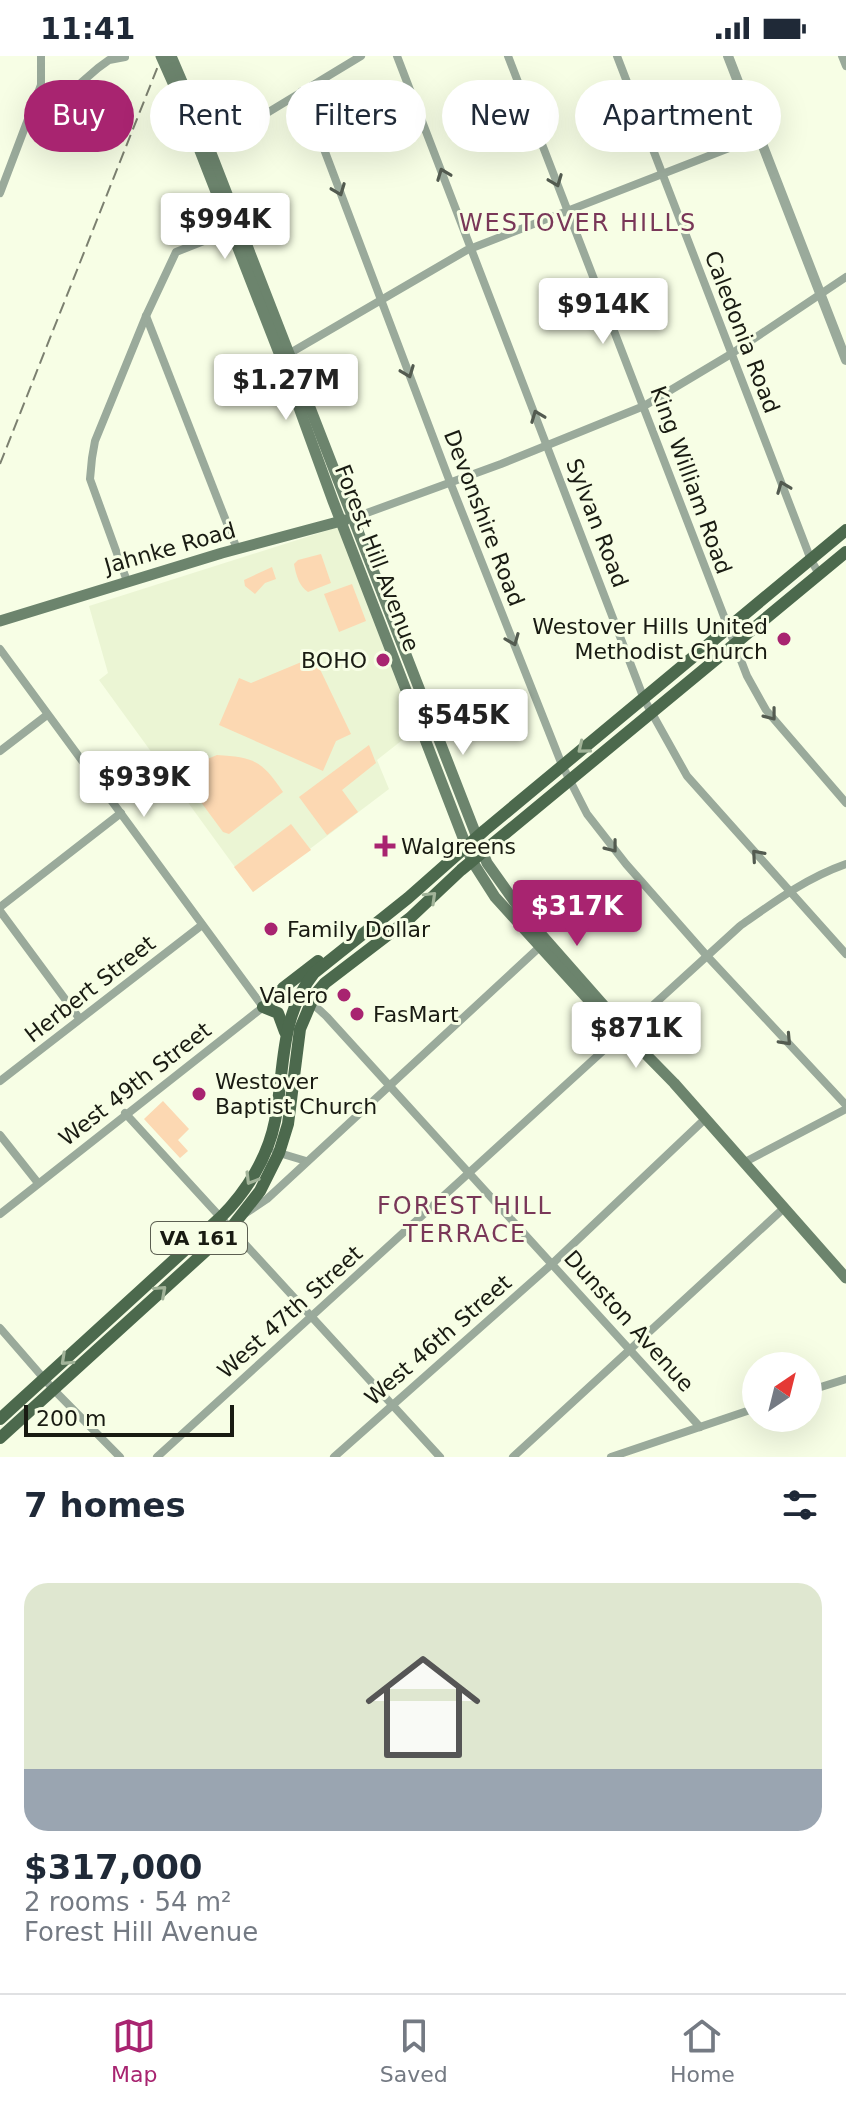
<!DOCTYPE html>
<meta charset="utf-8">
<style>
body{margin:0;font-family:"DejaVu Sans",sans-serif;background:#f6f6f7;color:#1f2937;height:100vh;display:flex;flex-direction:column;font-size:30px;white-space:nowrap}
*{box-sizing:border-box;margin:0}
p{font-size:26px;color:#747a83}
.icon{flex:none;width:44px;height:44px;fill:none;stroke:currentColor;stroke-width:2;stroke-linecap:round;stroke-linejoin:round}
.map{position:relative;height:1401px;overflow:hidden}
.side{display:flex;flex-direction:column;background:#fff;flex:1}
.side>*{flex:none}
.guide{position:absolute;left:24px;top:24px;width:798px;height:72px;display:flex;gap:16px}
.needle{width:52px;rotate:35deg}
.buttons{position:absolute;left:742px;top:1296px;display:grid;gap:16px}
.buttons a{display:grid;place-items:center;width:80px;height:80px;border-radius:50%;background:#fff;box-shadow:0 8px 32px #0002;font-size:40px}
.scale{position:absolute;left:24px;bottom:20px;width:210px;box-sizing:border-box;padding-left:8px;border:4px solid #191b12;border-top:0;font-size:22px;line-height:28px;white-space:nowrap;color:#191b12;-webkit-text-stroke:6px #f7fee5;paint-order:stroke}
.price{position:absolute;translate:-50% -68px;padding:0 18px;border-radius:8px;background:#fff;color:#222;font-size:26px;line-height:52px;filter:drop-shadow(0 2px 4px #0008)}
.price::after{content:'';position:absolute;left:50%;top:48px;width:24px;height:18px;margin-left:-12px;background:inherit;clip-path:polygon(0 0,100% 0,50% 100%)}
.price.active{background:#a82470;color:#fff}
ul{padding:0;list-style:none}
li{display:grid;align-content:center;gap:16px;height:424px;padding:0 24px}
li span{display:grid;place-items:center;height:248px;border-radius:24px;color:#555}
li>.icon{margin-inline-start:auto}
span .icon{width:144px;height:144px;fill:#fffc;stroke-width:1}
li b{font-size:34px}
h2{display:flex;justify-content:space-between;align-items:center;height:96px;padding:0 24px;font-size:34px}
.chip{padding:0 28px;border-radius:36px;background:#fff;box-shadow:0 8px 32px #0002;font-size:28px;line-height:72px}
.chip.active{background:#a82470;color:#fff}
.status{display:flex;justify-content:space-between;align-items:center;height:56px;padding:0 40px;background:#fff;direction:ltr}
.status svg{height:22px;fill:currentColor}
.tab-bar{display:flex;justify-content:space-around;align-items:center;height:112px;border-top:2px solid #e0e1e3;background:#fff;font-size:22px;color:#747a83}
.tab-bar a{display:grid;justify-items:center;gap:4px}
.tab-bar .active{color:#a82470}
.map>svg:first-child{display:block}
</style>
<div class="status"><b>11:41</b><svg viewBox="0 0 49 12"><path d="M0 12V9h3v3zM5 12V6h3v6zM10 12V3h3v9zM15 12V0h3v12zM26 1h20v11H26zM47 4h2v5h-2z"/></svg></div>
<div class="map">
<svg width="846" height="1401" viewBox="0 0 846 1401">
<rect width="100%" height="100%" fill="#f7fee5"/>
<path fill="#ebf5d4" d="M338,471L415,674L377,704L389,733L253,836L99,624L108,617L89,550Z"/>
<g fill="#fcd8b2">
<path d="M321,498L331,527L308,536C299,530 296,519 294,508L298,504Z"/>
<path d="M272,511L276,523L265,527L255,538L245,530L244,524Z"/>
<path d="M352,528L366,565L339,576L324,538Z"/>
<path d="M311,602L317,607L351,678L336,685L323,715L219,669L239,622L251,627Z"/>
<path d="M369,689L376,707L342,734L358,756L327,779L299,741Z"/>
<path d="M217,699C254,701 262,705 283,736L229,778L223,776L178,715Z"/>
<path d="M291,768L311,794L253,836L234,811Z"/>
<path d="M163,1045L189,1073L178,1084L188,1095L180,1102L144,1063Z"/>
</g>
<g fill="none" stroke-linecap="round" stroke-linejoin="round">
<g stroke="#9aaa9b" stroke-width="8">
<path d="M397,0L644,643L687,720L846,898"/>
<path d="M508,0L747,620L766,654L846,747"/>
<path d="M617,0L811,504L819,518"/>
<path d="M842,0L846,10"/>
<path d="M302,35L450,426L562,709L587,758L626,808L707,900L846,1049"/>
<path d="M27,70L37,65L98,12L109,4L125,1"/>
<path d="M206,94L361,0"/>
<path d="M0,137L41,29V0"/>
<path d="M146,260L237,493"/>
<path d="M285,300L467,194L760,80"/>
<path d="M353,462L501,408L644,350L731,298L846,221"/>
<path d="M127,525L90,423L92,402L95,385L146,260L176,196L234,173"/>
<path d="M0,593L263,951"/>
<path d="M0,695L47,659"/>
<path d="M0,851L121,757"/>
<path d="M0,855L79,962"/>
<path d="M278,941C297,934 314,948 327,961L700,1371"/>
<path d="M0,1025L202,869"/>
<path d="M125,1057L440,1401"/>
<path d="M0,1079L38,1127"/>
<path d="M276,1096L306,1105"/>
<path d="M745,1106L846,1053"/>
<path d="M246,1157L267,1143L544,887"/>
<path d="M0,1158L267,948"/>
<path d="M0,1272L53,1333L120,1401"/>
<path d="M808,1335L846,1323"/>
<path d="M157,1401L740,870C774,846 806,822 846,808"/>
<path d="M334,1401L553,1207L705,1063"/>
<path d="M513,1401L784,1152"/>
<path d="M611,1401L756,1352"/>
</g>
<path stroke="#9aaa9b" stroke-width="10" d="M728,0L846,304"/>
<g stroke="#6c846d" stroke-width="11">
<path d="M171,0L197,61L487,807L524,859L612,959"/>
<path d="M177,36L281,302L333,445L472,805L495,841L596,952L624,976L674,1027L846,1222"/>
<path d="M0,565L222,497L345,464"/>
</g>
<g stroke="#4c694d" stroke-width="12">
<path d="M273,944L283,932L318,905"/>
<path d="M263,951L278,957L285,976"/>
<path d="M0,1363L221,1161C247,1135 268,1101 275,1065C285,1013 279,961 314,917L408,842L485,774L846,474"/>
<path d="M0,1382L231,1172L260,1135L279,1097L288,1068L300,973L314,940L325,927L410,862L461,814L846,496"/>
</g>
<path stroke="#7c8070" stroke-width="2" stroke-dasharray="12 6" stroke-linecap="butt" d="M0,408L162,0"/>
<path stroke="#6c846d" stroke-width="11" d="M161,0L177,36"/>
</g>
<defs><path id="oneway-chevron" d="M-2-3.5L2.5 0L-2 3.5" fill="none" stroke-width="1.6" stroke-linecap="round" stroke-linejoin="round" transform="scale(2)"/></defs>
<g stroke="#535b50">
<use href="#oneway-chevron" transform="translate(443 118) rotate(-111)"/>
<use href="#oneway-chevron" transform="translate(556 125) rotate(69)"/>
<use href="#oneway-chevron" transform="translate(339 134) rotate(69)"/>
<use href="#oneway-chevron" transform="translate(408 316) rotate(69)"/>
<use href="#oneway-chevron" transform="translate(537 360) rotate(-111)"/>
<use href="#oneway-chevron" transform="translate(783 431) rotate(-111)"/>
<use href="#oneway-chevron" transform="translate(513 584) rotate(68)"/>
<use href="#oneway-chevron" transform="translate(771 659) rotate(52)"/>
<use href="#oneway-chevron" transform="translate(612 791) rotate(52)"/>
<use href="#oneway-chevron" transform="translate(757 799) rotate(-131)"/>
<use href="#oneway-chevron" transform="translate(786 984) rotate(47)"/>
</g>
<g stroke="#a2b499">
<use href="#oneway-chevron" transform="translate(583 692) rotate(141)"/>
<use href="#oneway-chevron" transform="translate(431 841) rotate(-44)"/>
<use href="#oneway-chevron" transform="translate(251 1123) rotate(121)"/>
<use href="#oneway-chevron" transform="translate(161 1235) rotate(-42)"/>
<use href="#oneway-chevron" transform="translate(66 1304) rotate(137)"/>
</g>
<g fill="#a82470" stroke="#f7fee5" stroke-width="3">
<circle cx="784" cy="583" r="8"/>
<circle cx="383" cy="604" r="8"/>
<path d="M381 778h8v8h8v8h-8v8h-8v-8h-8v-8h8z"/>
<circle cx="271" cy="873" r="8"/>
<circle cx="344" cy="939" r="8"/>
<circle cx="357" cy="958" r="8"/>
<circle cx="199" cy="1038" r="8"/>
</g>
<g text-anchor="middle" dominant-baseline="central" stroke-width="6" stroke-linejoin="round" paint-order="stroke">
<rect fill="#f7fee5" stroke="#5c5f51" stroke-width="2" x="151" y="1166" width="96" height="32" rx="6"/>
<g font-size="20" font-weight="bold" fill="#191b12">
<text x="199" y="1182">VA 161</text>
</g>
<g font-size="22" fill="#191b12" stroke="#f7fee5">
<text transform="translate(742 276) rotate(69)">Caledonia Road</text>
<text transform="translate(691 424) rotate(70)">King William Road</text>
<text transform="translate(484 462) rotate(69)">Devonshire Road</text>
<text transform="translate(597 467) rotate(69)">Sylvan Road</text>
<text transform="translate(170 492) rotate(-16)">Jahnke Road</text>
<text transform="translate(377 502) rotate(69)">Forest Hill Avenue</text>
<text transform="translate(90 933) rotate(-38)">Herbert Street</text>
<text transform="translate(135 1028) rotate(-38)">West 49th Street</text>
<text transform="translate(290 1256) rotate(-42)">West 47th Street</text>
<text transform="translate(629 1265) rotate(48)">Dunston Avenue</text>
<text transform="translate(438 1284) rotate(-41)">West 46th Street</text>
</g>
<g font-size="22" fill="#191b12" stroke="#f7fee5" text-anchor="start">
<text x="768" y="570" text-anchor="end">Westover Hills United<tspan x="768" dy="25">Methodist Church</tspan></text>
<text x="367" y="604" text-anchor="end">BOHO</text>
<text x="401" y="790">Walgreens</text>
<text x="287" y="873">Family Dollar</text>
<text x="328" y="939" text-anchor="end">Valero</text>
<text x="373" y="958">FasMart</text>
<text x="215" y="1025">Westover<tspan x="215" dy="25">Baptist Church</tspan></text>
</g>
<g font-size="24" letter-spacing="2" fill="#793758" stroke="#f7fee5">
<text x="578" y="167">WESTOVER HILLS</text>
<text x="465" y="1150">FOREST HILL<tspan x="465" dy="28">TERRACE</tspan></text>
</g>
</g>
</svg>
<div class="buttons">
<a><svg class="needle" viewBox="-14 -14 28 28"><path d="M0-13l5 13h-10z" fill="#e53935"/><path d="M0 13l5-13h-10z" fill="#747a83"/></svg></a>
</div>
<div class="scale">200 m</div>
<b class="price" style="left:225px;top:205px">$994K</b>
<b class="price" style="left:603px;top:290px">$914K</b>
<b class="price" style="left:286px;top:366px">$1.27M</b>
<b class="price" style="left:463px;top:701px">$545K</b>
<b class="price" style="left:144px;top:763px">$939K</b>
<b class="price active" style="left:577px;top:892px">$317K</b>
<b class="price" style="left:636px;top:1014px">$871K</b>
<div class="guide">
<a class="chip active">Buy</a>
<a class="chip">Rent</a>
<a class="chip">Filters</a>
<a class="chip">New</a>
<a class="chip">Apartment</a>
</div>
</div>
<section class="side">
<h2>7 homes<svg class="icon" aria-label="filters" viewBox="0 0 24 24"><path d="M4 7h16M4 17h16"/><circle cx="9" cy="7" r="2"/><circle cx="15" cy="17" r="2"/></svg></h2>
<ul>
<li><span style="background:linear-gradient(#dfe7d0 75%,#9aa5b1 0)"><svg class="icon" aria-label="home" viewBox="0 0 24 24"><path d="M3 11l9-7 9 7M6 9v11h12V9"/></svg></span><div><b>$317,000</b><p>2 rooms · 54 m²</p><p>Forest Hill Avenue</p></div></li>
</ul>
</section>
<nav class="tab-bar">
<a class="active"><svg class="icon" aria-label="map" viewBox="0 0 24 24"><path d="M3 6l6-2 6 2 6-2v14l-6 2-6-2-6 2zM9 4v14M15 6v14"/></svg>Map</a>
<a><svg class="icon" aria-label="saved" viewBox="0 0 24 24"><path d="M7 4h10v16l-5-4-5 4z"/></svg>Saved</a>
<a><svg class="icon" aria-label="home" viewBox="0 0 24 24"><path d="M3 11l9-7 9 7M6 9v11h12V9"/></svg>Home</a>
</nav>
